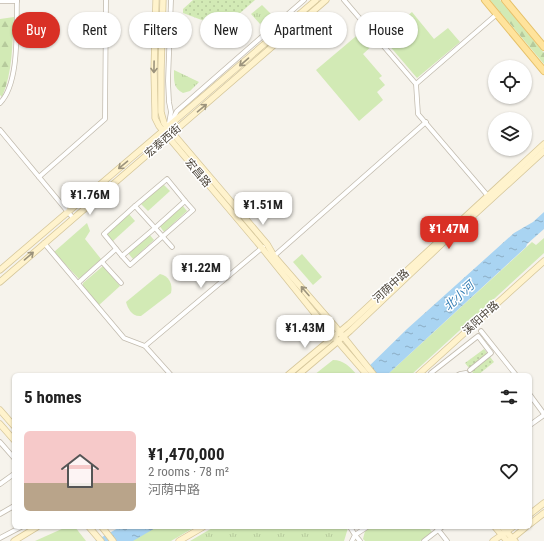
<!DOCTYPE html>
<meta charset="utf-8">
<style>
body{margin:0;font-family:"Roboto Condensed","Noto Sans SC",sans-serif;background:#f6f6f6;color:#222;height:100vh;display:flex;flex-direction:column;font-size:15px;white-space:nowrap}
*{box-sizing:border-box;margin:0}
p{font-size:13px;color:#767676}
.icon{flex:none;width:22px;height:22px;fill:none;stroke:currentColor;stroke-width:2;stroke-linecap:round;stroke-linejoin:round}
.map{position:relative;flex:1;overflow:hidden}
.side{position:absolute;left:12px;top:373px;width:520px;height:156px;display:flex;flex-direction:column;background:#fff;border-radius:6px;box-shadow:0 1px 3px #0004}
.side>*{flex:none}
.top-card{position:absolute;left:12px;top:12px;width:520px;height:36px;display:flex;gap:8px}
.buttons{position:absolute;left:488px;top:60px;display:grid;gap:8px}
.buttons a{display:grid;place-items:center;width:44px;height:44px;border-radius:50%;background:#fff;box-shadow:0 1px 3px #0004;font-size:20px}
.price{position:absolute;translate:-50% -34px;padding:0 9px;border-radius:8px;background:#fff;color:#222;font-size:13px;line-height:26px;filter:drop-shadow(0 1px 2px #0008)}
.price::after{content:'';position:absolute;left:50%;top:24px;width:12px;height:9px;margin-left:-6px;background:inherit;clip-path:polygon(0 0,100% 0,50% 100%)}
.price.selected{background:#d93025;color:#fff}
ul{padding:0;list-style:none}
li{display:flex;align-items:center;gap:12px;height:100px;padding:0 12px}
li+li{border-top:1px solid #e0e0e0}
li span{display:grid;place-items:center;flex:none;width:112px;height:80px;border-radius:6px;color:#555}
li>.icon{margin-inline-start:auto}
span .icon{width:48px;height:48px;fill:#fffc;stroke-width:1}
li b{font-size:17px}
h2{display:flex;justify-content:space-between;align-items:center;height:48px;padding:0 12px;font-size:17px}
.chip{padding:0 14px;border-radius:18px;background:#fff;box-shadow:0 1px 3px #0004;font-size:14px;line-height:36px}
.chip.selected{background:#d93025;color:#fff}
.map>svg:first-child{display:block}
</style>
<div class="map">
<svg width="544" height="541" viewBox="0 0 544 541">
<defs>
<pattern id="grass-tufts" width="24" height="20" patternUnits="userSpaceOnUse"><rect width="24" height="20" fill="#d2eab5"/><path d="M3 7l-1-3M5 7V3M7 7l1-3M15 17l-1-3M17 17v-4M19 17l1-3" fill="none" stroke="#b6ca9c"/></pattern>
<pattern id="forest-firs" width="22" height="20" patternUnits="userSpaceOnUse"><rect width="22" height="20" fill="#d2eab5"/><path d="M5 1l3.5 6h-7zM16 11l3.5 6h-7z" fill="#b6ca9c"/></pattern>
<pattern id="garden-dots" width="8" height="8" patternUnits="userSpaceOnUse"><rect width="8" height="8" fill="#d2eab5"/><path d="M2 2h.1M6 6h.1" fill="none" stroke="#b6ca9c" stroke-width="1.8" stroke-linecap="round"/></pattern>
<pattern id="water-ripples" width="26" height="14" patternUnits="userSpaceOnUse"><rect width="26" height="14" fill="#a9d4f2"/><path d="M2 4q2-2 4 0t4 0M15 11q2-2 4 0t4 0" fill="none" stroke="#8caec5"/></pattern>
</defs>
<rect width="100%" height="100%" fill="#f6f3ec"/>
<g fill="url(#grass-tufts)">
<path d="M262,5L271,14L260,24L251,14Z"/>
<path d="M174,70L199,82L190,91L183,93C173,88 174,80 174,70Z"/>
<path d="M214,527H347L348,528L344,541H190Z"/>
</g>
<g fill="url(#forest-firs)">
<path d="M490,0H500L544,53V64Z"/>
<path d="M14,17C12,44 13,72 2,97L0,95V19Z"/>
</g>
<g fill="#d2eab5">
<path d="M412,12L434,39L448,28L460,42L417,78L382,37Z"/>
<path d="M361,32L373,45L363,54L382,76L379,78L385,85L377,92L383,100L359,121L316,70Z"/>
<path d="M163,184L170,191L148,211L141,204Z"/>
<path d="M182,205L187,211L164,232L159,225Z"/>
<path d="M128,213L135,221L113,241L106,234Z"/>
<path d="M87,223L90,231L85,239L101,259L79,279L54,252Z"/>
<path d="M149,234L154,240L133,259L128,253Z"/>
<path d="M544,238V253L411,375H387L532,242L536,245Z"/>
<path d="M302,254L322,277L313,285L293,262Z"/>
<path d="M103,266L120,286L98,306L83,286V283Z"/>
<path d="M160,274C169,276 173,284 171,293L141,316C132,317 128,309 126,302Z"/>
<path d="M333,360C344,360 350,367 357,375H314Z"/>
<path d="M75,527L86,541H35L64,528Z"/>
<path d="M119,527H195L171,541H130Z"/>
<path d="M366,527H428L432,532L420,541H365L363,539Z"/>
</g>
<g fill="url(#garden-dots)">
<path d="M193,0H255L223,28L183,13V9Z"/>
<path d="M484,349L494,362L478,375H470L473,373L465,363Z"/>
</g>
<g fill="url(#water-ripples)">
<path d="M544,212V229L527,244L526,247L387,375H360L407,329L514,233L533,222Z"/>
<path d="M120,527H157L133,541H95Z"/>
</g>
<g fill="none" stroke-linecap="round" stroke-linejoin="round">
<g stroke="#c2bbae" stroke-width="5.5">
<g id="street">
<path d="M344,0L416,84L418,114L488,196"/>
<path d="M0,1H17"/>
<path d="M416,84L497,14"/>
<path d="M0,103C20,83 16,28 17,0"/>
<path d="M171,122L177,111L304,0"/>
<path d="M169,123L171,112L169,102L168,81L171,0"/>
<path d="M0,130L73,218"/>
<path d="M39,177L105,119L106,0"/>
<path d="M135,206L155,228L122,256L104,234Z"/>
<path d="M135,206L167,179L185,201L155,228L172,247"/>
<path d="M44,243L124,338L145,346L171,375"/>
<path d="M122,256L130,265L193,210L185,201"/>
<path d="M274,256L426,122"/>
<path d="M102,262L121,283"/>
<path d="M78,283L116,249"/>
<path d="M481,331L516,375"/>
<path d="M145,346L263,247"/>
<path d="M433,375L431,373L478,336L491,353L470,370"/>
<path d="M458,375L460,374L466,373"/>
<path d="M530,395L544,414"/>
<path d="M530,425L544,415"/>
<path d="M0,442L14,458"/>
<path d="M0,484L14,474"/>
<path d="M0,514L14,506"/>
<path d="M350,527L355,535L352,541"/>
<path d="M436,527L447,541"/>
<path d="M0,538L21,527"/>
<path d="M360,541L355,535L367,527"/>
<path d="M424,541L442,527"/>
</g>
</g>
<g stroke="#d6c79b" stroke-width="7">
<g id="secondary">
<path d="M156,0L154,71L155,112V118L159,126L262,248L328,330L367,375"/>
<path d="M163,0L161,71V112L164,123L267,244L274,256L334,325L374,375"/>
<path d="M474,215L544,151"/>
<path d="M0,270L316,0"/>
<path d="M0,282L326,0"/>
<path d="M288,375L349,324L544,144"/>
<path d="M298,375L350,331L447,239"/>
<path d="M418,375L544,261"/>
<path d="M0,410L14,426"/>
<path d="M0,424L14,440"/>
<path d="M530,514L544,503"/>
<path d="M530,524L544,513"/>
<path d="M89,527L101,541"/>
<path d="M102,527L113,541"/>
<path d="M495,527L507,541"/>
<path d="M502,527L515,541"/>
<path d="M14,541L37,527"/>
<path d="M179,541L203,527"/>
<path d="M493,541L513,527"/>
<path d="M509,541L526,527"/>
</g>
</g>
<g stroke="#e6c16a" stroke-width="8">
<g id="primary">
<path d="M485,0L544,71"/>
<path d="M505,0L544,47"/>
</g>
</g>
<use href="#street" stroke="#fff" stroke-width="4"/>
<use href="#secondary" stroke="#fff3cd" stroke-width="5.5"/>
<use href="#primary" stroke="#ffe39c" stroke-width="6"/>
</g>
<defs><path id="oneway-shaft" d="M-6 0H5M1.5-3L5.5 0L1.5 3" fill="none" stroke-width="1.6" stroke-linecap="round" stroke-linejoin="round"/></defs>
<g stroke="#9c937c">
<use href="#oneway-shaft" transform="translate(244 62) rotate(139)"/>
<use href="#oneway-shaft" transform="translate(154 67) rotate(91)"/>
<use href="#oneway-shaft" transform="translate(202 108) rotate(-40)"/>
<use href="#oneway-shaft" transform="translate(123 165) rotate(140)"/>
<use href="#oneway-shaft" transform="translate(29 256) rotate(-41)"/>
<use href="#oneway-shaft" transform="translate(305 291) rotate(-131)"/>
</g>
<g text-anchor="middle" dominant-baseline="central" stroke-width="3" stroke-linejoin="round" paint-order="stroke">
<g font-size="11" fill="#4b4439" stroke="#fff">
<text transform="translate(163 141) rotate(-41)">宏泰西街</text>
<text transform="translate(198 173) rotate(50)">宏昌路</text>
<text transform="translate(391 286) rotate(-42)">河荫中路</text>
<text transform="translate(481 318) rotate(-42)">溪阳中路</text>
</g>
<g font-size="12" font-style="italic" fill="#2e7ab2" stroke="#fff">
<text transform="translate(459 296) rotate(-43)">北小河</text>
</g>
</g>
</svg>
<div class="buttons">
<a><svg class="icon" aria-label="locate" viewBox="0 0 24 24"><circle cx="12" cy="12" r="6"/><path d="M12 2v4M12 18v4M2 12h4M18 12h4"/></svg></a>
<a><svg class="icon" aria-label="layers" viewBox="0 0 24 24"><path d="M12 4l9 5-9 5-9-5zM3 14l9 5 9-5"/></svg></a>
</div>
<b class="price" style="left:90px;top:216px">¥1.76M</b>
<b class="price" style="left:263px;top:226px">¥1.51M</b>
<b class="price selected" style="left:449px;top:250px">¥1.47M</b>
<b class="price" style="left:201px;top:289px">¥1.22M</b>
<b class="price" style="left:305px;top:349px">¥1.43M</b>
<div class="top-card">
<a class="chip selected">Buy</a>
<a class="chip">Rent</a>
<a class="chip">Filters</a>
<a class="chip">New</a>
<a class="chip">Apartment</a>
<a class="chip">House</a>
</div>
<section class="side">
<h2>5 homes<svg class="icon" aria-label="filters" viewBox="0 0 24 24"><path d="M4 7h16M4 17h16"/><circle cx="9" cy="7" r="2"/><circle cx="15" cy="17" r="2"/></svg></h2>
<ul>
<li><span style="background:linear-gradient(#f6c9c9 65%,#b9a48a 0)"><svg class="icon" aria-label="home" viewBox="0 0 24 24"><path d="M3 11l9-7 9 7M6 9v11h12V9"/></svg></span><div><b>¥1,470,000</b><p>2 rooms · 78 m²</p><p>河荫中路</p></div><svg class="icon" aria-label="heart" viewBox="0 0 24 24"><path d="M12 20l-8-8c-3-5 5-10 8-4 3-6 11-1 8 4z"/></svg></li>
</ul>
</section>
</div>
